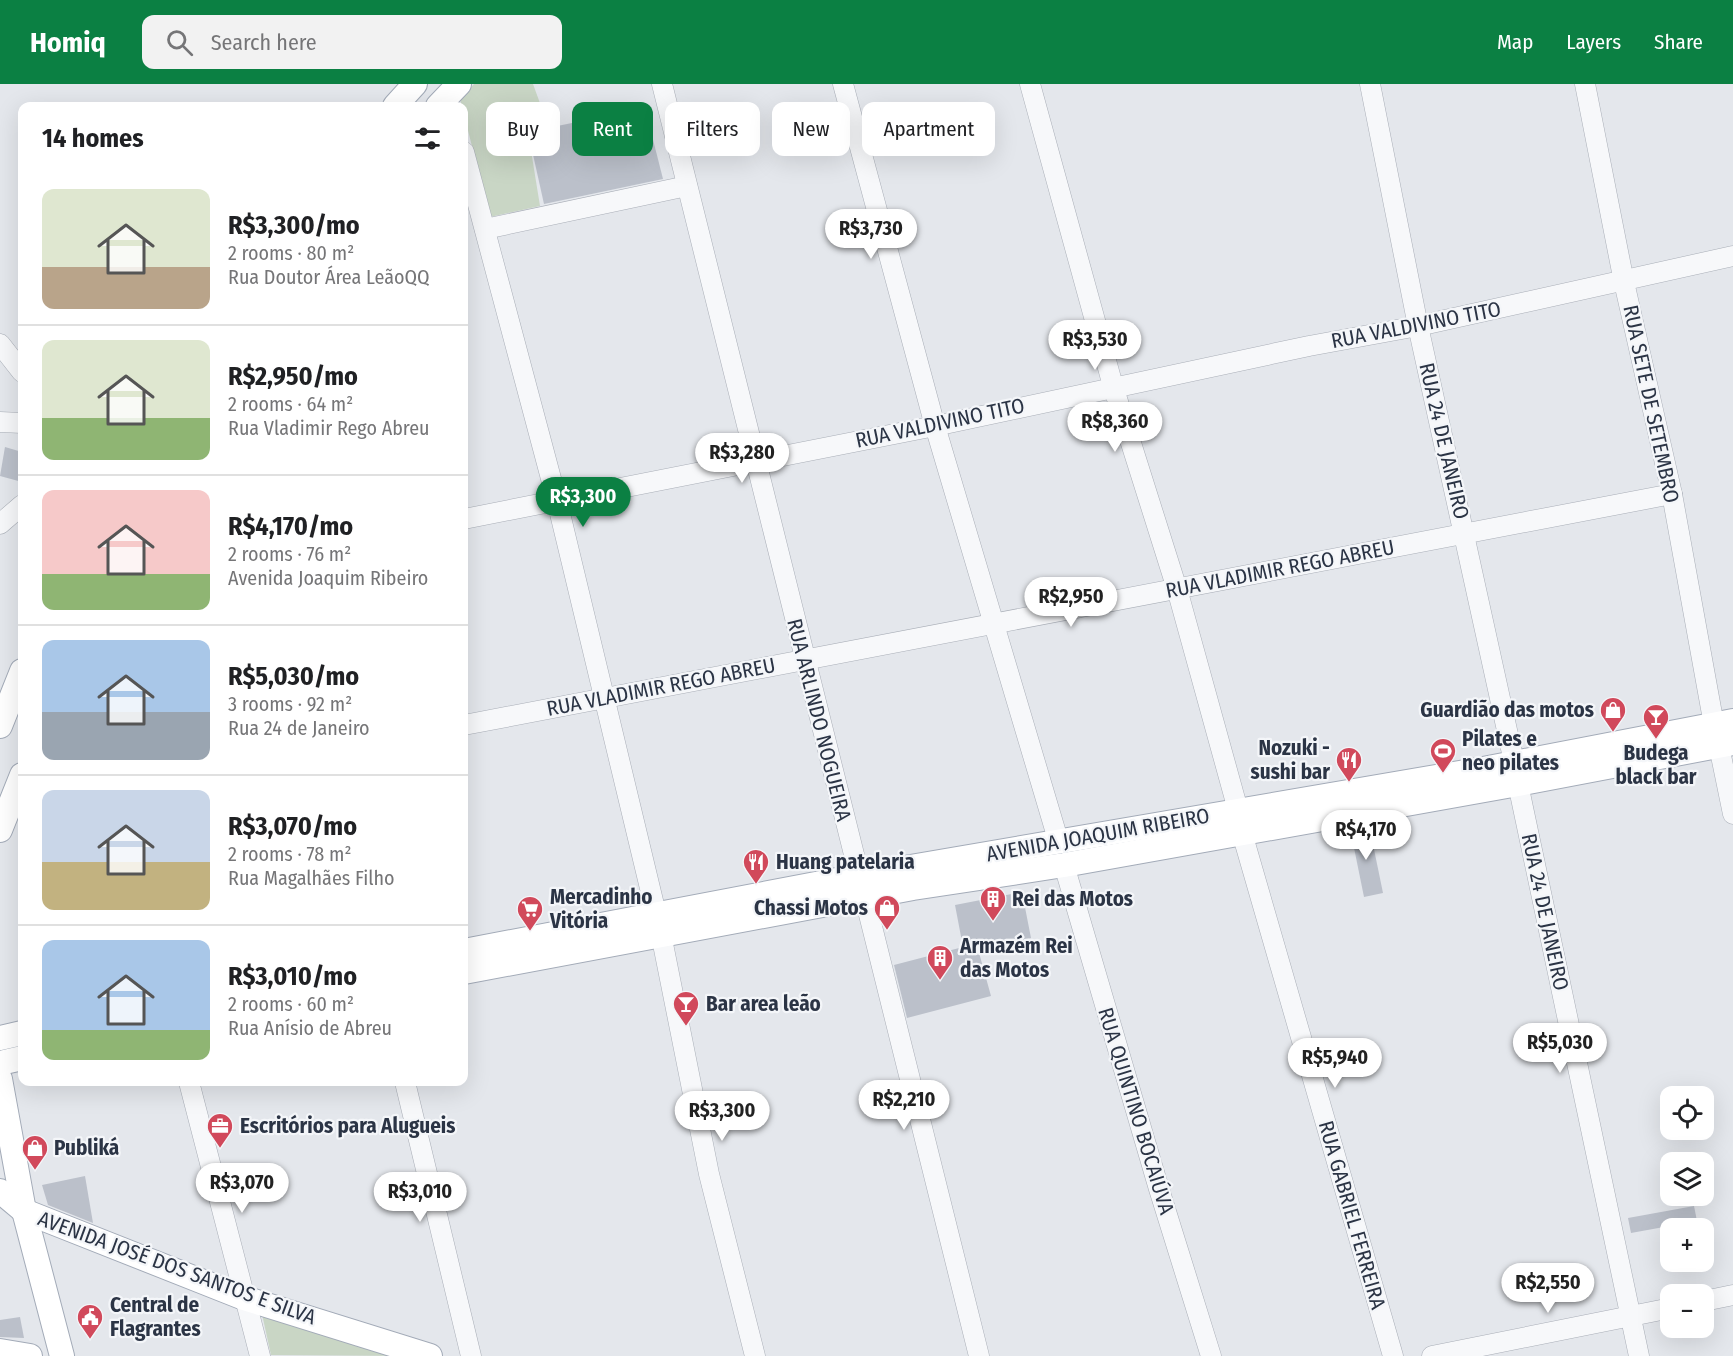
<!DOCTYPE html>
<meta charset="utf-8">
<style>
body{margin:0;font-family:"Fira Sans Condensed",sans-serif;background:#f2f2f2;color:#202124;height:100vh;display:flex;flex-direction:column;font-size:22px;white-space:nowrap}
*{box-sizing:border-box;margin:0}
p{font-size:20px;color:#757577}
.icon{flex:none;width:33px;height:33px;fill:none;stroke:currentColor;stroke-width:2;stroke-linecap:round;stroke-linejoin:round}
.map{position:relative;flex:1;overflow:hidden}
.panel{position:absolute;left:18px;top:18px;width:450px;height:984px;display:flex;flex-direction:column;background:#fff;border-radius:12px;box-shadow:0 6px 24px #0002}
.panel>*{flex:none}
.banner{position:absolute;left:486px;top:18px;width:570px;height:54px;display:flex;gap:12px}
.controls{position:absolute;left:1660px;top:1002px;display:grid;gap:12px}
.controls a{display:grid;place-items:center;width:54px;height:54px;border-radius:12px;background:#fff;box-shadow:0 6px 24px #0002;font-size:30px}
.price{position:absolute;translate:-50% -51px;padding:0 14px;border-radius:21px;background:#fff;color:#222;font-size:20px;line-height:39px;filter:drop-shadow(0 2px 3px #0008)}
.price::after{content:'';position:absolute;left:50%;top:36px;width:18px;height:14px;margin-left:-9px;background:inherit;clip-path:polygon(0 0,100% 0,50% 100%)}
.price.current{background:#0b8043;color:#fff}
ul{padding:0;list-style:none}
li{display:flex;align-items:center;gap:18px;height:150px;padding:0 24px}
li+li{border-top:2px solid #e0e0e0}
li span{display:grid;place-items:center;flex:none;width:168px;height:120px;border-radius:12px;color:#555}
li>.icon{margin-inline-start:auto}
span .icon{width:72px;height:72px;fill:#fffc;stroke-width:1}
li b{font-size:26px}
h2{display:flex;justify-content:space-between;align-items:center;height:72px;padding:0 24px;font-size:26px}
.chip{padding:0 21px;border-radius:12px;background:#fff;box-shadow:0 6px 24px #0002;font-size:21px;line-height:54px}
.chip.current{background:#0b8043;color:#fff}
header{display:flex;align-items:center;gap:36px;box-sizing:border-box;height:84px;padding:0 30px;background:#0b8043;color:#fff}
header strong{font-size:28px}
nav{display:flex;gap:33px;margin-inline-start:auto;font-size:21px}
.search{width:420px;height:54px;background:#f2f2f2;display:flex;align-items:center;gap:15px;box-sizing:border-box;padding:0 21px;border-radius:12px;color:#757577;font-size:22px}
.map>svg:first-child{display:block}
</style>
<header>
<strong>Homiq</strong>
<div class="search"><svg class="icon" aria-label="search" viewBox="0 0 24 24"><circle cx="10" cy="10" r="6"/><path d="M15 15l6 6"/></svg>Search here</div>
<nav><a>Map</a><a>Layers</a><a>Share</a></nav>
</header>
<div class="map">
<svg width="1733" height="1272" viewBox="0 0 1733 1272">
<rect width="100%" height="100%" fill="#e4e7ec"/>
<g fill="#c9d6c5">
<path d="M474,0H533L549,44L528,48L540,122L490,133L460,15Z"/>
<path d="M260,1221L410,1272L271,1271Z"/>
</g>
<g fill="#bbc0ca">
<path d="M645,24L663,95L544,120L528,48Z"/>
<path d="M5,363L22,368V398L0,392Z"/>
<path d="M1369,741L1383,809L1364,813L1350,744Z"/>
<path d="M1022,808L1031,854L978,865L991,912L907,934L894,881L963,863L955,821Z"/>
<path d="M85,1092L93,1139L48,1121L42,1101Z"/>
<path d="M1694,1122L1697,1137L1631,1149L1628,1134Z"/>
<path d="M20,1233L24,1254L0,1253V1236Z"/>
</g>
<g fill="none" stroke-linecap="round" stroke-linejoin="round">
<g stroke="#a9aeb7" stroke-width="21">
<g id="minor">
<path d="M662,0L979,1272"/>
<path d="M843,0L935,342L1059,759"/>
<path d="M1030,0L1113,302L1177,505L1238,726"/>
<path d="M1370,0L1418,242L1514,678"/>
<path d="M1585,0L1624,198L1672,410L1714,641"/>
<path d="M464,68L557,417L661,850L709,1090L755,1272"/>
<path d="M485,145L687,102"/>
<path d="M0,260L22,288"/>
<path d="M0,338L22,339"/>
<path d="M464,435L935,342L1309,262L1418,242L1733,172"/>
<path d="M0,440L22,421"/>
<path d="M464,641L1672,410"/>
<path d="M1719,662L1733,730"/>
<path d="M1518,700L1639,1272"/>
<path d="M1242,749L1393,1272"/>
<path d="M1064,781L1159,1105L1211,1272"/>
<path d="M189,998L260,1272"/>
<path d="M405,998L471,1272"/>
<path d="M1704,1217L1733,1211"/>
<path d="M1432,1272L1671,1224"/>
</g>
</g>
<g stroke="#a3abb8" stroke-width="26">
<g id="major">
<path d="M395,22L415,0"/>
<path d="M438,22L459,0"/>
<path d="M0,642L22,587"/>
<path d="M0,746L22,691"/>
<path d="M464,867L858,792L1483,685L1733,637"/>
<path d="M464,888L913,804L1064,781L1518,700L1733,659"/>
<path d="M0,954L22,949"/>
<path d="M0,979L22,974"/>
<path d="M0,995L24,1127L62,1272"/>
<path d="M0,1107L24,1127L244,1214L430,1272"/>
<path d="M0,1267L30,1272"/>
</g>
</g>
<use href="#minor" stroke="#f7f8fa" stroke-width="20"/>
<use href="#major" stroke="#fff" stroke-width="24"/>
</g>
<defs>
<g id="shop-pin" transform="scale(1.35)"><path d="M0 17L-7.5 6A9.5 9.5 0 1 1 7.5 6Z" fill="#d1495b" stroke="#f4f6f9"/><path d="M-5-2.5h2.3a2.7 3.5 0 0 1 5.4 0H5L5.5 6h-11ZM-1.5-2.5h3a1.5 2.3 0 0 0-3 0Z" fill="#fff"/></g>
<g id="bar-pin" transform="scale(1.35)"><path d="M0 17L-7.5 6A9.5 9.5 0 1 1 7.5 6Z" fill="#d1495b" stroke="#f4f6f9"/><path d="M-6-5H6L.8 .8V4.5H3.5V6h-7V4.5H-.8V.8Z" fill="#fff"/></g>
<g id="stadium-pin" transform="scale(1.35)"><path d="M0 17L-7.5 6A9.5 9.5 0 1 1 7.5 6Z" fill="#d1495b" stroke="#f4f6f9"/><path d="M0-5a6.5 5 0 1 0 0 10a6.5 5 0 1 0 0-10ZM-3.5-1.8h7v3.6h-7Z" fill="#fff"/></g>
<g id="restaurant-pin" transform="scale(1.35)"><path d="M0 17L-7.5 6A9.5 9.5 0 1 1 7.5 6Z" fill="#d1495b" stroke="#f4f6f9"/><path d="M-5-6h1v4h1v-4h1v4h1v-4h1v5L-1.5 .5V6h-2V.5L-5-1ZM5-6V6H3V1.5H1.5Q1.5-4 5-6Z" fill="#fff"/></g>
<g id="building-pin" transform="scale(1.35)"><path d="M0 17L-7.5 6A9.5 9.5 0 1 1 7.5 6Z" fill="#d1495b" stroke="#f4f6f9"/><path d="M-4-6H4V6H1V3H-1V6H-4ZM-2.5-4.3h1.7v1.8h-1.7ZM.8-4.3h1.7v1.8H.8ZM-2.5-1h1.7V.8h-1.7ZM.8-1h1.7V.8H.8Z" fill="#fff"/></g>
<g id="supermarket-pin" transform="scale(1.35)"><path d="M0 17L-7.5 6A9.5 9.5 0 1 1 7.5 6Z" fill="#d1495b" stroke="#f4f6f9"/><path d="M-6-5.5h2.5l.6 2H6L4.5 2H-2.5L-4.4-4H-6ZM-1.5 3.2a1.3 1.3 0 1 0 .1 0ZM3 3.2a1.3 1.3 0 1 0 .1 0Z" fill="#fff"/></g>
<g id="office-pin" transform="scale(1.35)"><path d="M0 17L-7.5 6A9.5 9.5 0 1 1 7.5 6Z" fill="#d1495b" stroke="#f4f6f9"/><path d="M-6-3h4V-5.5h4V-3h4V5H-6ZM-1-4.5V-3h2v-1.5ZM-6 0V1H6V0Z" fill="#fff"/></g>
<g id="civic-pin" transform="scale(1.35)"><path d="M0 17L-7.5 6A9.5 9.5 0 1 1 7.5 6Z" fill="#d1495b" stroke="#f4f6f9"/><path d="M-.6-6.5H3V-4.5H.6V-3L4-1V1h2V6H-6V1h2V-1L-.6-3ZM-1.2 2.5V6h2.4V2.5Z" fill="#fff"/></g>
</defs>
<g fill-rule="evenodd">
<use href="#shop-pin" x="1613" y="626"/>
<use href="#bar-pin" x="1656" y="633"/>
<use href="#stadium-pin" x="1443" y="667"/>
<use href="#restaurant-pin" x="1349" y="676"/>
<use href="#restaurant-pin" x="756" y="778"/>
<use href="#building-pin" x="993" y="815"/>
<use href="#shop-pin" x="887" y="824"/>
<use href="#supermarket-pin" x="530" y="825"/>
<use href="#building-pin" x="940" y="874"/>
<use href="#bar-pin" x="686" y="920"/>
<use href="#office-pin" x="220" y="1042"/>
<use href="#shop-pin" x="35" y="1064"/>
<use href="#civic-pin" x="90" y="1233"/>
</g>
<g text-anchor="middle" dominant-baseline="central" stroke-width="4.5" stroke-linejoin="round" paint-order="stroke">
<g font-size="21" fill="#2b3445" stroke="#f4f6f9">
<text transform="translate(1416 241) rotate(-11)">RUA VALDIVINO TITO</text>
<text transform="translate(1651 320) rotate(78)">RUA SETE DE SETEMBRO</text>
<text transform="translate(940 339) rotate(-12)">RUA VALDIVINO TITO</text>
<text transform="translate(1444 357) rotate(77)">RUA 24 DE JANEIRO</text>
<text transform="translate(1280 485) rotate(-11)">RUA VLADIMIR REGO ABREU</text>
<text transform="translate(661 603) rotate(-11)">RUA VLADIMIR REGO ABREU</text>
<text transform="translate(819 636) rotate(76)">RUA ARLINDO NOGUEIRA</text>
<text transform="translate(1098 751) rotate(-10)">AVENIDA JOAQUIM RIBEIRO</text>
<text transform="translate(1545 828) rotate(78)">RUA 24 DE JANEIRO</text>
<text transform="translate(1136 1027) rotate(73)">RUA QUINTINO BOCAIÚVA</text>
<text transform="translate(1352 1131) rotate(74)">RUA GABRIEL FERREIRA</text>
<text transform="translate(177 1184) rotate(20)">AVENIDA JOSÉ DOS SANTOS E SILVA</text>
</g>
<g font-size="21" font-weight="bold" fill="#2b3445" stroke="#f4f6f9" text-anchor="start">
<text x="1594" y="626" text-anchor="end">Guardião das motos</text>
<text x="1462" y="655">Pilates e<tspan x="1462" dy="24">neo pilates</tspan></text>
<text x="1330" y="664" text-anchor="end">Nozuki -<tspan x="1330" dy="24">sushi bar</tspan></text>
<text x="1656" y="669" text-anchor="middle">Budega<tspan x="1656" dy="24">black bar</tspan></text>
<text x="776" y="778">Huang patelaria</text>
<text x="550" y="813">Mercadinho<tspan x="550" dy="24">Vitória</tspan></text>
<text x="1012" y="815">Rei das Motos</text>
<text x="868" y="824" text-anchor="end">Chassi Motos</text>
<text x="960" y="862">Armazém Rei<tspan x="960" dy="24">das Motos</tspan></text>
<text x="706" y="920">Bar area leão</text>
<text x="240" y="1042">Escritórios para Alugueis</text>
<text x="54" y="1064">Publiká</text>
<text x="110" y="1221">Central de<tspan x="110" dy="24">Flagrantes</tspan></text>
</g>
</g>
</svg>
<div class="controls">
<a><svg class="icon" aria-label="locate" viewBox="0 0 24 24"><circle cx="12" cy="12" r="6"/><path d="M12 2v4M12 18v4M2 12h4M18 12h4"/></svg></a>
<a><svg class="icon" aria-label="layers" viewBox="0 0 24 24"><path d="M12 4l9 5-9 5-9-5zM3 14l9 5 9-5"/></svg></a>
<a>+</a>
<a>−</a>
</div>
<b class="price" style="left:871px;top:176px">R$3,730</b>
<b class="price" style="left:1095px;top:287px">R$3,530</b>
<b class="price" style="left:1115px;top:369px">R$8,360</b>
<b class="price" style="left:742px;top:400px">R$3,280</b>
<b class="price current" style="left:583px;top:444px">R$3,300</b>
<b class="price" style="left:1071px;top:544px">R$2,950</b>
<b class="price" style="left:1366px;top:777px">R$4,170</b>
<b class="price" style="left:1560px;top:990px">R$5,030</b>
<b class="price" style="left:1335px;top:1005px">R$5,940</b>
<b class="price" style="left:904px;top:1047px">R$2,210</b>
<b class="price" style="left:722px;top:1058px">R$3,300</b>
<b class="price" style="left:242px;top:1130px">R$3,070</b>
<b class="price" style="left:420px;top:1139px">R$3,010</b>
<b class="price" style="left:1548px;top:1230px">R$2,550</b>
<div class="banner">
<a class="chip">Buy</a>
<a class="chip current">Rent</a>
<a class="chip">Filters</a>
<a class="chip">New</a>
<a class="chip">Apartment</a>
</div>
<section class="panel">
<h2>14 homes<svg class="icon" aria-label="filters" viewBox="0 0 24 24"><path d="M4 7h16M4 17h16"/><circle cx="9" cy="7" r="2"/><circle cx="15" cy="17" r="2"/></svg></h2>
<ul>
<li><span style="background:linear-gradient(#dfe7d0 65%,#b9a48a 0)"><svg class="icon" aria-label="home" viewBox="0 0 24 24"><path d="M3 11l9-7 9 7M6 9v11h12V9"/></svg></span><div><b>R$3,300/mo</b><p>2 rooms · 80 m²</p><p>Rua Doutor Área LeãoQQ</p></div></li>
<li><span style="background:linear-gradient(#dfe7d0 65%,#8fb573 0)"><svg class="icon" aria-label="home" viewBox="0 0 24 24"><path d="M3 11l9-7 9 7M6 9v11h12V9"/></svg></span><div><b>R$2,950/mo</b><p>2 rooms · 64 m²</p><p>Rua Vladimir Rego Abreu</p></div></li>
<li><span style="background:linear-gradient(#f6c9c9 70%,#8fb573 0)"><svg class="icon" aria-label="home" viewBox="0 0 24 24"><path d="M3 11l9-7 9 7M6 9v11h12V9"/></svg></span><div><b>R$4,170/mo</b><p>2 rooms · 76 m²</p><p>Avenida Joaquim Ribeiro</p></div></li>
<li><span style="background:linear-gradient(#a9c7e8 60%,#9aa5b1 0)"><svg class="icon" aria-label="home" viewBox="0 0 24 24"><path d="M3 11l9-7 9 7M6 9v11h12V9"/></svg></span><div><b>R$5,030/mo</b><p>3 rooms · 92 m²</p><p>Rua 24 de Janeiro</p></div></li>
<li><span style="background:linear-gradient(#c9d6e8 60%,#c2b280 0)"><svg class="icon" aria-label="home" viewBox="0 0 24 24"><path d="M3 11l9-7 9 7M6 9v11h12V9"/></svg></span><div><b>R$3,070/mo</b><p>2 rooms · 78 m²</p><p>Rua Magalhães Filho</p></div></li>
<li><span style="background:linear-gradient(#a9c7e8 75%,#8fb573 0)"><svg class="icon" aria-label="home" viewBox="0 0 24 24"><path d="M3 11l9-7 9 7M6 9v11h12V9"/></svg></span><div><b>R$3,010/mo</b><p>2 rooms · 60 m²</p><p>Rua Anísio de Abreu</p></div></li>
</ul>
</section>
</div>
